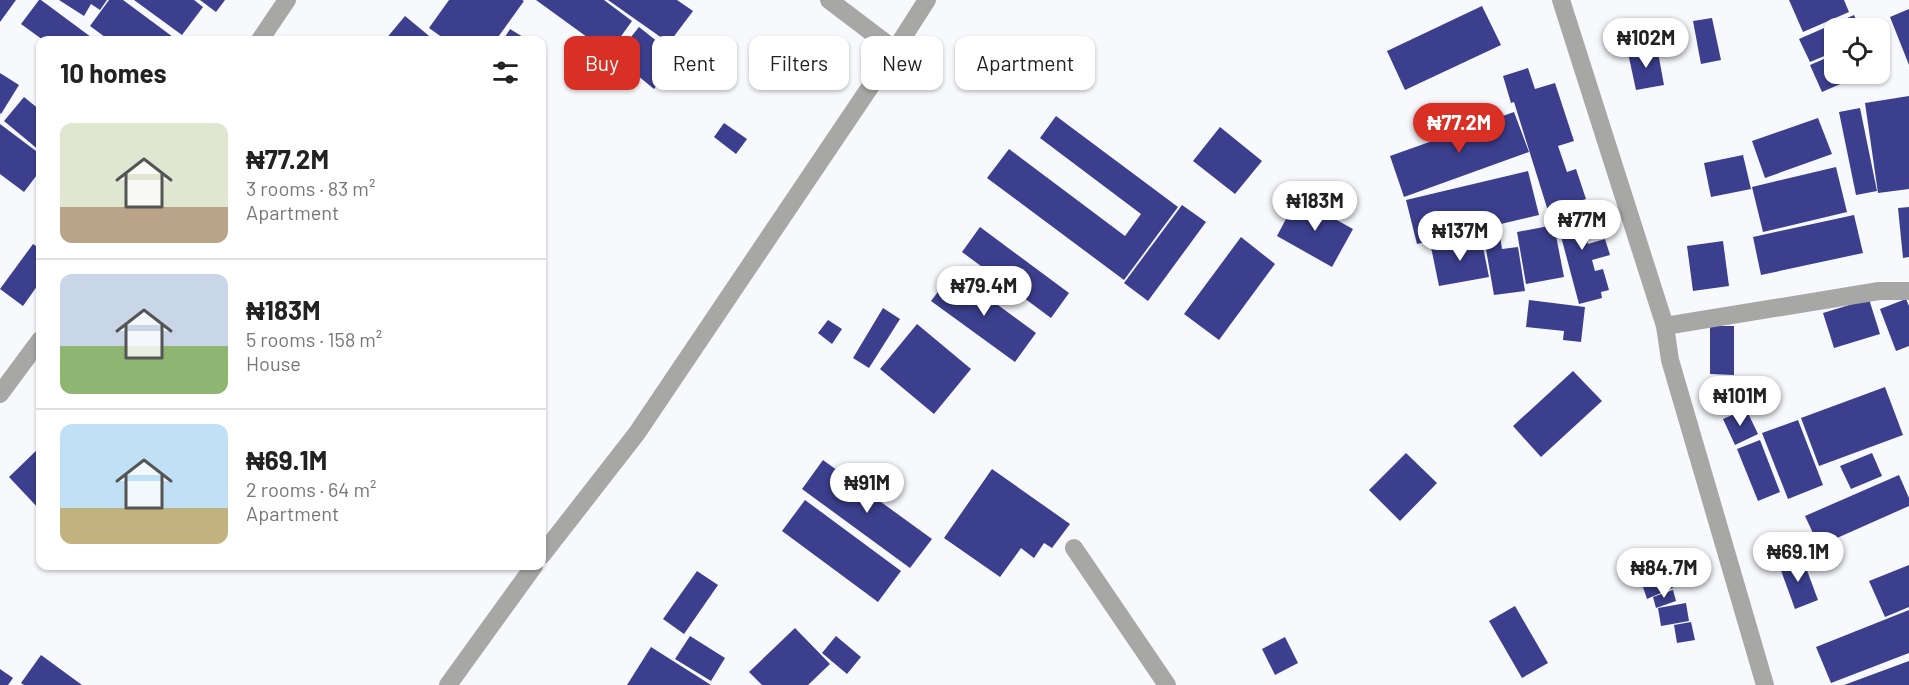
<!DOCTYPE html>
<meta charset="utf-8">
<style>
body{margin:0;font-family:Barlow,sans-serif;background:#f6f6f6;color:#222;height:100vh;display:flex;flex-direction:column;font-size:22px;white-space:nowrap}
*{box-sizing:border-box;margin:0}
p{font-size:20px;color:#767676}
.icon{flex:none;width:33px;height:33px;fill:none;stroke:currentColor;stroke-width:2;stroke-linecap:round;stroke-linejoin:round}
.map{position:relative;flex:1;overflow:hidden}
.sheet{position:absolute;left:36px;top:36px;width:510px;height:534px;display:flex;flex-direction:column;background:#fff;border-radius:12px;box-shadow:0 2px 4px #0004}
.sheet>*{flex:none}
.top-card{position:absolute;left:564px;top:36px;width:570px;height:54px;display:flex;gap:12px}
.controls{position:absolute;left:1824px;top:18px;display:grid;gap:12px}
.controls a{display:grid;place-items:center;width:66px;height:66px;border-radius:12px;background:#fff;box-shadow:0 2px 4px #0004;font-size:30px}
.price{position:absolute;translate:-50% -51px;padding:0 14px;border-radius:21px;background:#fff;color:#222;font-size:20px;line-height:39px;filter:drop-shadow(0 2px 3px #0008)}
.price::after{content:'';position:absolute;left:50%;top:36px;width:18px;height:14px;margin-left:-9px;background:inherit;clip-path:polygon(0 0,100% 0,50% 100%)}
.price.selected{background:#d93025;color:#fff}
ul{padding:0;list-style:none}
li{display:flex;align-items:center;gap:18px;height:150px;padding:0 24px}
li+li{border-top:2px solid #e0e0e0}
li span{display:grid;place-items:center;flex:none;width:168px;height:120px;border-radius:12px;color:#555}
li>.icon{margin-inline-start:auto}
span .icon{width:72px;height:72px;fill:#fffc;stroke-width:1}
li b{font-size:26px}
h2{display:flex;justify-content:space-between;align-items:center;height:72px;padding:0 24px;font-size:26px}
.tag{padding:0 21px;border-radius:12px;background:#fff;box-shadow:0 2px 4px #0004;font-size:21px;line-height:54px}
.tag.selected{background:#d93025;color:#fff}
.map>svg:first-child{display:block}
</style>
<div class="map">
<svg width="1909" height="685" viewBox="0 0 1909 685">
<rect width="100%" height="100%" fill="#f8f9fd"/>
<g fill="#3b3f8d">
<path d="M0,0H16L0,22Z"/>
<path d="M39,0H41L95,40H43L21,24Z"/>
<path d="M59,0H107L100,10L91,4L84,16Z"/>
<path d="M109,0H123L173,37L171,40H109L90,26Z"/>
<path d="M134,0H194L203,7L182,35Z"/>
<path d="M200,0H225L216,12Z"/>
<path d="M449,0H522L524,1L496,40H446L429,28Z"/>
<path d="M536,0H604L632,21L609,53Z"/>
<path d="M608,0H677L693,11L669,43Z"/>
<path d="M1789,0H1844L1849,12L1803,32Z"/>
<path d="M1482,6L1501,45L1405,90L1387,51Z"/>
<path d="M1909,9V65L1890,17Z"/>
<path d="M1854,15L1860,28H1834V52L1810,62L1799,39Z"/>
<path d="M405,16L434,40H385Z"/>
<path d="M1712,18L1721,60L1701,64L1693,21Z"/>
<path d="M639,27L678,58L654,89L615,57Z"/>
<path d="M510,29L528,40H503Z"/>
<path d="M1657,47L1664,85L1636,90L1628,53Z"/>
<path d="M1833,55L1834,74H1842L1845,82L1822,92L1810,65Z"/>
<path d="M1528,68L1535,89L1555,83L1574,141L1558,146L1567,172L1576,169L1586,199L1548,211L1514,102L1511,103L1503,76Z"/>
<path d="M0,73L19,85L1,114L0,113Z"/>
<path d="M1909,96V189L1878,193L1865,103Z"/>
<path d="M24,97L40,110V151L4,121Z"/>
<path d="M1860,108L1877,191L1856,195L1839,112Z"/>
<path d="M1514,112L1529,152L1404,197L1390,156Z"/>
<path d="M1056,116L1178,207L1124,280L987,178L1009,149L1125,236L1141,214L1040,138Z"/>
<path d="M1818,118L1832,154L1765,178L1752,141Z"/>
<path d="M724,123L747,139L736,154L714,137Z"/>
<path d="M0,124L40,154V171L24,192L0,174Z"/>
<path d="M1220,127L1262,161L1235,194L1193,161Z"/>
<path d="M1743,155L1751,189L1711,197L1704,163Z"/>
<path d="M1836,167L1847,212L1763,232L1752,187Z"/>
<path d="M1528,171L1539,215L1417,244L1406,200Z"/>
<path d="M1297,198L1353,229L1332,267L1277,236Z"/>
<path d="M1588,201L1596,230L1585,232L1588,244L1605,239L1610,255L1592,260L1595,271L1603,269L1609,290L1601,292L1602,298L1579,304L1554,210Z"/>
<path d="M1182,205L1206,222L1148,301L1124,283Z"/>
<path d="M1909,207V257L1903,258L1898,208Z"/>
<path d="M1854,215L1863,253L1761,275L1753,237Z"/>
<path d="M1554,225L1564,277L1526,284L1517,232Z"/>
<path d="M980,227L1069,293L1051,318L962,252Z"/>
<path d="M1500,236L1502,249L1518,247L1525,291L1494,295L1484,238Z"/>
<path d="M1241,237L1275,264L1219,340L1184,314Z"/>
<path d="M1481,237L1489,277L1439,286L1431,247Z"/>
<path d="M1723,241L1729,286L1693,291L1687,246Z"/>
<path d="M33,244L40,249V282L23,306L0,289Z"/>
<path d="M953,272L1036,333L1015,362L931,301Z"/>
<path d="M1869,299L1880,334L1834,348L1823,313Z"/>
<path d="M1906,299L1909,306V346L1896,351L1880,309Z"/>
<path d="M1529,300L1585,307L1581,342L1563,340L1564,331L1526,327Z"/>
<path d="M883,308L900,319L869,368L853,358Z"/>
<path d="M828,320L842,329L832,344L818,333Z"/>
<path d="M917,324L971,369L934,414L880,369Z"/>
<path d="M1710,326H1734V375L1710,374Z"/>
<path d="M1573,371L1602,401L1541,457L1513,426Z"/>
<path d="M1737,380L1740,402L1714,407L1711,385Z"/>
<path d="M1885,387L1903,435L1819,466L1801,418Z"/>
<path d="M1746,409L1758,434L1735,445L1723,419Z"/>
<path d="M1798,420L1823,485L1788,499L1762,433Z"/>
<path d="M1760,440L1780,492L1758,501L1737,449Z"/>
<path d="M40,447V510L9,477Z"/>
<path d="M1406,453L1437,483L1400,521L1369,490Z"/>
<path d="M1872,453L1882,476L1851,489L1840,466Z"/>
<path d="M823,460L932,539L910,568L802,489Z"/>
<path d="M992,469L1070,524L1052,548L1044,543L1034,558L1021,548L1000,577L944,538Z"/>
<path d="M1899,475L1909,498V506L1819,546L1805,516Z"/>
<path d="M805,500L901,571L878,602L782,531Z"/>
<path d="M1802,557L1818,600L1795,609L1779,565Z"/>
<path d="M1909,565V607L1885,617L1869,581Z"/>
<path d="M697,571L718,585L684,634L663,619Z"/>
<path d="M1676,573L1681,584L1647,599L1643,587Z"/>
<path d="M1673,590L1676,601L1656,608L1653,597Z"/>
<path d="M1686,603L1689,621L1661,626L1658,608Z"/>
<path d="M1515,606L1548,663L1522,678L1489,621Z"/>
<path d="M1909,610V653L1831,683L1816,647Z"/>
<path d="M1691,622L1695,640L1677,643L1674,625Z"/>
<path d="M795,628L830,664L808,685H762L749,672Z"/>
<path d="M690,636L725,658L711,681L675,659Z"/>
<path d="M836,636L861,657L847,674L822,653Z"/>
<path d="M1285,637L1298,663L1275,675L1262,649Z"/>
<path d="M651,647L711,685H627Z"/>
<path d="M41,655L82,685H24L21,683Z"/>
<path d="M1909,661V685H1844Z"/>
<path d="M0,669L13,678L8,685H0Z"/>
</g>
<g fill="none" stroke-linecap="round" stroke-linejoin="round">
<g stroke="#a7a7a5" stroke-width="18">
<path d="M829,0L895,50"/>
<path d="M1561,0L1665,326L1670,360L1765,685"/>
<path d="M260,40L287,0"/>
<path d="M1665,326L1879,291H1909"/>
<path d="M0,394L40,340"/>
<path d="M1074,548L1167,685"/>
<path d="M542,555L637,433L895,50L927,0"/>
<path d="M448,685L534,566"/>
</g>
</g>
</svg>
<div class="controls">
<a><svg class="icon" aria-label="locate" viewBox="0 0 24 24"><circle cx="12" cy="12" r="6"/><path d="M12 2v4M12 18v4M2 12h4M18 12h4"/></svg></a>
</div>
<b class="price" style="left:1646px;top:69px">₦102M</b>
<b class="price selected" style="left:1459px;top:154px">₦77.2M</b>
<b class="price" style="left:1315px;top:232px">₦183M</b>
<b class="price" style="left:1582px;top:251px">₦77M</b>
<b class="price" style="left:1460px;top:262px">₦137M</b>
<b class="price" style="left:984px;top:317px">₦79.4M</b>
<b class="price" style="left:1740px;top:427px">₦101M</b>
<b class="price" style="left:867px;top:514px">₦91M</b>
<b class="price" style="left:1798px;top:583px">₦69.1M</b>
<b class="price" style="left:1664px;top:599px">₦84.7M</b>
<div class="top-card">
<a class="tag selected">Buy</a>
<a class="tag">Rent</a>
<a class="tag">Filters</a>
<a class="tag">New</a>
<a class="tag">Apartment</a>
</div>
<section class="sheet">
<h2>10 homes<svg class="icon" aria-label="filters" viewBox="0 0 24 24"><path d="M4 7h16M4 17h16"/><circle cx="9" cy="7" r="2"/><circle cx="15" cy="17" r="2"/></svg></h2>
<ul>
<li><span style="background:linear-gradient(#dfe7d0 70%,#b9a48a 0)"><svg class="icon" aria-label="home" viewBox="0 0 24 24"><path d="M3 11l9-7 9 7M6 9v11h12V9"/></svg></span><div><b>₦77.2M</b><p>3 rooms · 83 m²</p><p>Apartment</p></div></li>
<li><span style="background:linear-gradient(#c9d6e8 60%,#8fb573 0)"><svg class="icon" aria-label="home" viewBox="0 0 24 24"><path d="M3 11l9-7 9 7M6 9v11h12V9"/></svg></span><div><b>₦183M</b><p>5 rooms · 158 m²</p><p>House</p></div></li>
<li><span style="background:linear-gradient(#bfe0f5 70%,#c2b280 0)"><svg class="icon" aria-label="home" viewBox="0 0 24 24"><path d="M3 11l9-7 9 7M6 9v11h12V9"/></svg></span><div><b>₦69.1M</b><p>2 rooms · 64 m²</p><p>Apartment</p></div></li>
</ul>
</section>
</div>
